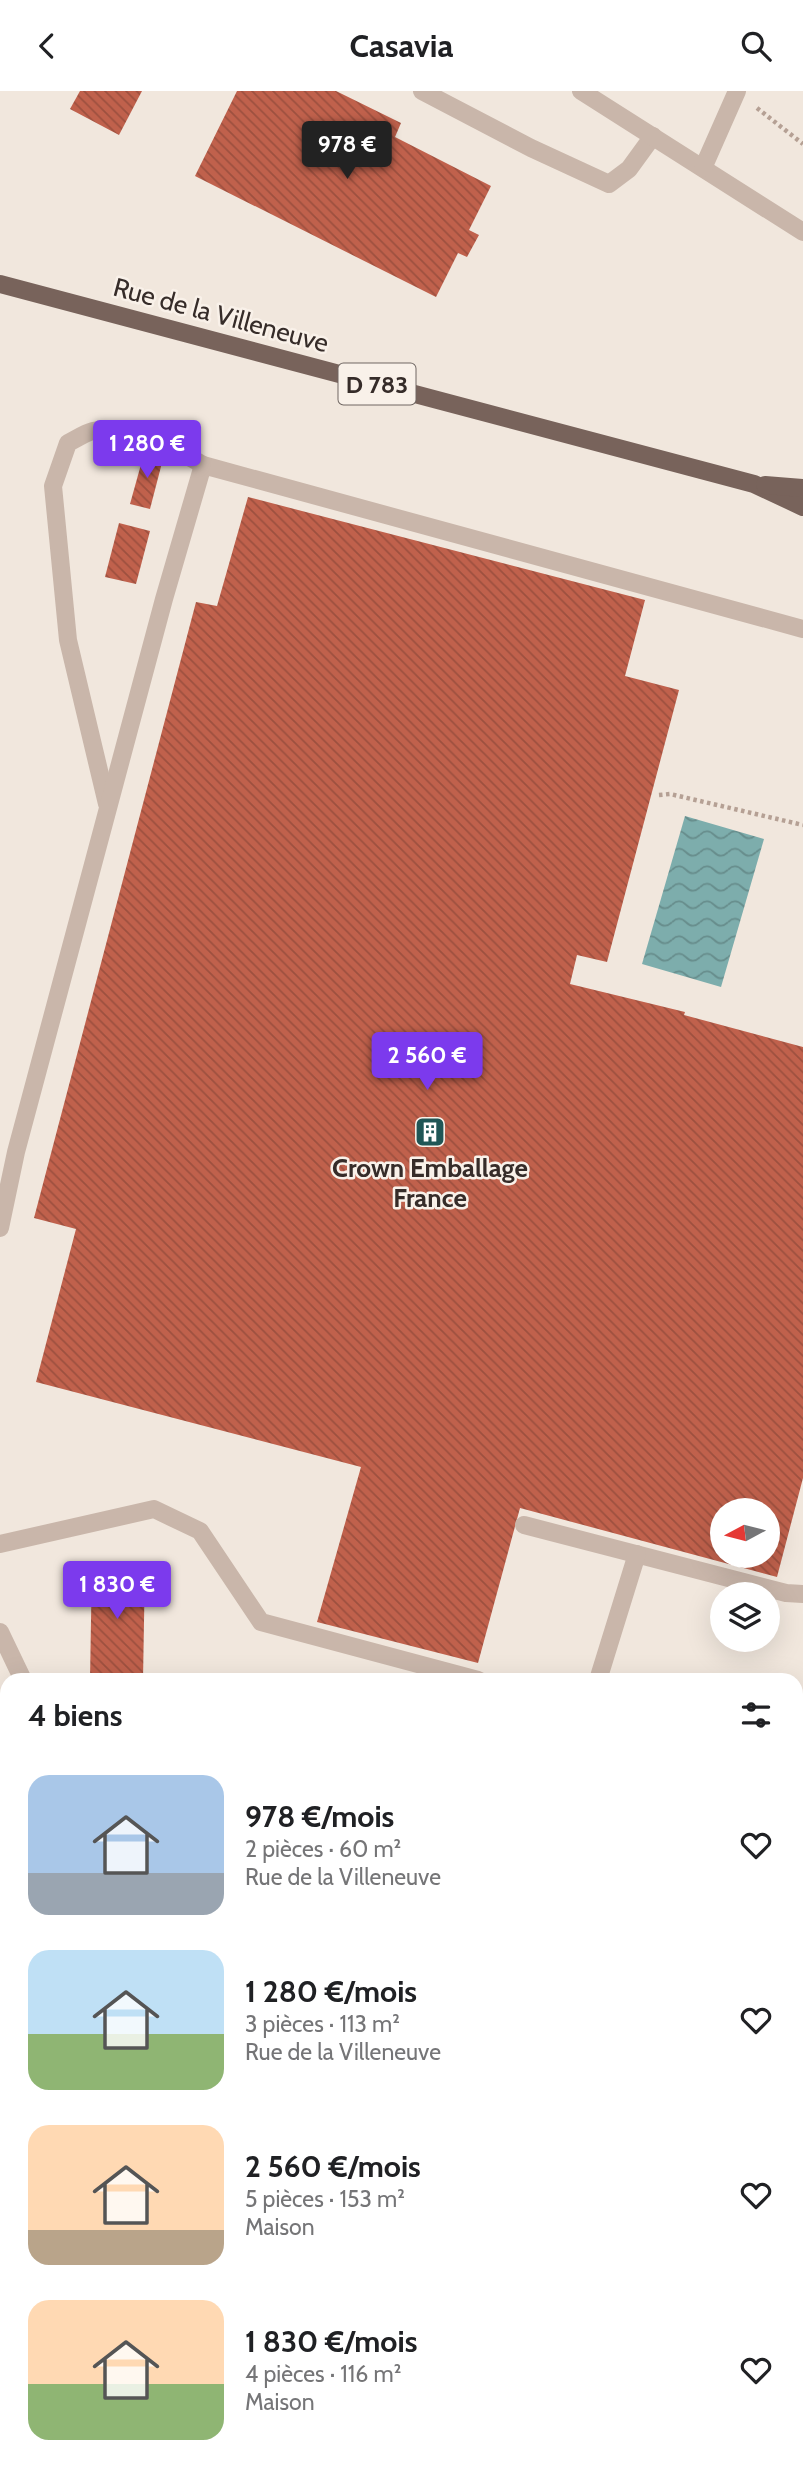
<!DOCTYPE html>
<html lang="fr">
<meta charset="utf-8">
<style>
body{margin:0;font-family:Cabin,sans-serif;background:#f2f2f2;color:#202124;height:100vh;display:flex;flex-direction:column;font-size:26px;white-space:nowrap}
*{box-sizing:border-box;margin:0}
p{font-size:23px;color:#757577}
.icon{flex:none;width:38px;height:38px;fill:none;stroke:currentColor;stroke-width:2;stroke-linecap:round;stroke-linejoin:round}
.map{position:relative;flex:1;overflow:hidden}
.panel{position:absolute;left:0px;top:1582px;width:803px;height:800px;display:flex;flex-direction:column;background:#fff;border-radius:21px 21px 0 0;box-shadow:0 7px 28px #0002}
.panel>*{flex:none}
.needle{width:46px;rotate:263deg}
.tools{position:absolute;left:710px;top:1407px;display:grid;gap:14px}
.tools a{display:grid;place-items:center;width:70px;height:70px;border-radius:50%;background:#fff;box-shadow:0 7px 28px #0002;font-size:35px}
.price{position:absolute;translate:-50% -60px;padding:0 16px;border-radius:7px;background:#7c3aed;color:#fff;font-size:23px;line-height:46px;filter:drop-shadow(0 2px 4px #0008)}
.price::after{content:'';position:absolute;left:50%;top:42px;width:21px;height:16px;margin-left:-10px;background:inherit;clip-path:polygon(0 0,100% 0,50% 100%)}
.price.selected{background:#222;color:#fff}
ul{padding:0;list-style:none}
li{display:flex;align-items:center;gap:21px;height:175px;padding:0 28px}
li span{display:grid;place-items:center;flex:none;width:196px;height:140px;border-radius:21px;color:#555}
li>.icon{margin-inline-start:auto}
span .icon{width:84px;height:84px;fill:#fffc;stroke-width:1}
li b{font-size:30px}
h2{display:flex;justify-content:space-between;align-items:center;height:84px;padding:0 28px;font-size:30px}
header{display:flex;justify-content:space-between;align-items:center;height:91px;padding:0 28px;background:#fff;font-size:32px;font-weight:700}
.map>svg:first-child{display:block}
</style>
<header><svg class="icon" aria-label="back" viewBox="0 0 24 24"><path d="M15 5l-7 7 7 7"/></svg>Casavia<svg class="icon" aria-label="search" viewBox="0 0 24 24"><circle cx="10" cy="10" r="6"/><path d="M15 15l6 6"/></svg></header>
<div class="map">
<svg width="803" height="2381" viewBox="0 0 803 2381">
<defs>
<pattern id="water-waves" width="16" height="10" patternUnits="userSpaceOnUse" patternTransform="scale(1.75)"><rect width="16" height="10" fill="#7dadac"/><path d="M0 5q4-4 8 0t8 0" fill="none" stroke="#678d8c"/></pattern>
<pattern id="building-back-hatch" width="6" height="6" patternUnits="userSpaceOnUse" patternTransform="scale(1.75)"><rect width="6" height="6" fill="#c0614c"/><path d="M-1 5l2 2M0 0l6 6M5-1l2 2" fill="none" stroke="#9d503f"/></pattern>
</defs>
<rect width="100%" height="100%" fill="#f1e7dd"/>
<path fill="url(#water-waves)" d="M685,725L764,748L721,896L642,873Z"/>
<g fill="url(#building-back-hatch)" fill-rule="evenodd">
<path d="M80,0H142L119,44L70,18Z"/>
<path d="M237,0H336L401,32L395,46L491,95L469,139L479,144L467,166L458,162L436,206L195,85Z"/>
<path d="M145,359L164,364L150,418L130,413Z"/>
<path d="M248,406L645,509L625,585L679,599L607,871L577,864L570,893L685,921L684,924L803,956V1387L777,1486L520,1417L478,1572L317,1531L361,1376L36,1291L76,1138L34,1127L196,511L217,515ZM723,1419H768V1465H723Z"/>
<path d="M119,432L150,440L136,493L105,486Z"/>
<path d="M92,1471L145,1472L143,1589H90Z"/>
</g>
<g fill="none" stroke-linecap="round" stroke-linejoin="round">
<g stroke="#b5a094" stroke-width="4.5" stroke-dasharray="3.5 3.5" stroke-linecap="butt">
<path d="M757,17L803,53"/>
<path d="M659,704L670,703L803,734"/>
<path d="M0,1754L7,1777"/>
<path d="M0,1787L7,1790"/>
<path d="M678,2375L683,2381"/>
</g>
<g stroke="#c9b6aa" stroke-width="18">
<path d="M422,0L531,57L609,93L629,78L653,45"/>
<path d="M581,0L803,141"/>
<path d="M703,77L737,0"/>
<path d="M107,713L68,549L53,395L68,352C76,348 85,342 93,340C131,331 172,356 203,374"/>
<path d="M0,1137L16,1061L164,508L203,374L803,538"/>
<path d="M524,1434L786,1502L803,1503"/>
<path d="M0,1453L154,1418L200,1440L261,1531L478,1589"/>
<path d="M0,1541L23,1589"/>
<path d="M598,1589L637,1463"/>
<path d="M796,1734L803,1736"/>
<path d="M796,1861L803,1859"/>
</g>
<g stroke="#78635b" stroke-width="18">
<path d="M0,193L754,393L803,416"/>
<path d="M765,394L803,397"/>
</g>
</g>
<defs>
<g id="building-square" transform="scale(1.575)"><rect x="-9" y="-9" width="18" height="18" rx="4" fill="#205656" stroke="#f9f1e9"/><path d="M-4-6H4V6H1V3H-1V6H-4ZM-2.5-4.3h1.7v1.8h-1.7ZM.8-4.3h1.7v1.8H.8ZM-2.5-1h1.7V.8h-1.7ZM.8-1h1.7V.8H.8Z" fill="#fff"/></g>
</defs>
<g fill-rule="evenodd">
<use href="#building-square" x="430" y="1041"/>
</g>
<g text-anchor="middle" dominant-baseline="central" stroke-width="5" stroke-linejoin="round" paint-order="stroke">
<rect fill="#f9f1e9" stroke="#706763" stroke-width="2" x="338.5" y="272.5" width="77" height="41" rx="5"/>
<g font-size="24" font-weight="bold" fill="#362c29">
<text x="377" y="293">D 783</text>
</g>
<g font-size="26" fill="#362c29" stroke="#f9f1e9">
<text transform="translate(221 224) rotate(15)">Rue de la Villeneuve</text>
</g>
<g font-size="26" font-weight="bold" fill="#362c29" stroke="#f9f1e9">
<text x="430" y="1077">Crown Emballage<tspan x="430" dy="30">France</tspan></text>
</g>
</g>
</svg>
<div class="tools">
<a><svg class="needle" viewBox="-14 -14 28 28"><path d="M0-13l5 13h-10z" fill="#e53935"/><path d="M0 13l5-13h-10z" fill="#757577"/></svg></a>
<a><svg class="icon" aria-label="layers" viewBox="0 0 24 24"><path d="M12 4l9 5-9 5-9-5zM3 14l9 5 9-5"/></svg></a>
</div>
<b class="price selected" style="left:347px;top:90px">978 €</b>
<b class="price" style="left:147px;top:389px">1 280 €</b>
<b class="price" style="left:427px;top:1001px">2 560 €</b>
<b class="price" style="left:117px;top:1530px">1 830 €</b>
<section class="panel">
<h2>4 biens<svg class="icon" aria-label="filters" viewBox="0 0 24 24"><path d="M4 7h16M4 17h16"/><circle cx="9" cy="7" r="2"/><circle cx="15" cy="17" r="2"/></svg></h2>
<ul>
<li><span style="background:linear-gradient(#a9c7e8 70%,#9aa5b1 0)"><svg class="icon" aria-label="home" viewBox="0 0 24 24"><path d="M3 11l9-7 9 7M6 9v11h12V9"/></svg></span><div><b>978 €/mois</b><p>2 pièces · 60 m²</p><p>Rue de la Villeneuve</p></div><svg class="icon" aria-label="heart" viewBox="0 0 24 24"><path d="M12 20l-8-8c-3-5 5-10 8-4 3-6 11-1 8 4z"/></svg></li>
<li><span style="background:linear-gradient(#bfe0f5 60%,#8fb573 0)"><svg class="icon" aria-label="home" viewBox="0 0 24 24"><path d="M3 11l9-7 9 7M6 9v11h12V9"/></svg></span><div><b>1 280 €/mois</b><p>3 pièces · 113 m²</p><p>Rue de la Villeneuve</p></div><svg class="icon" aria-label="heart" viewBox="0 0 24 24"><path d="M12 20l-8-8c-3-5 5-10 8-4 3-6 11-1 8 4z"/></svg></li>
<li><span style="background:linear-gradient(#ffd9b3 75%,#b9a48a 0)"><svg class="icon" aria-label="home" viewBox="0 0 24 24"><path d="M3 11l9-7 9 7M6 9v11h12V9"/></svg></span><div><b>2 560 €/mois</b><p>5 pièces · 153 m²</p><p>Maison</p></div><svg class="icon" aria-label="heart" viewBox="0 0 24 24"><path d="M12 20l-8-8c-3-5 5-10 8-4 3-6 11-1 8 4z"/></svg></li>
<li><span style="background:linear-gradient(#ffd9b3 60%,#8fb573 0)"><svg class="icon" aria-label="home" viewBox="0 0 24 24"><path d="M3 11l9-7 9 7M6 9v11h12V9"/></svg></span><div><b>1 830 €/mois</b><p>4 pièces · 116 m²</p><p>Maison</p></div><svg class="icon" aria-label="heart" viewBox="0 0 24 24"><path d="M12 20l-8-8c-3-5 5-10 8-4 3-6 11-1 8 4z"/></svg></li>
</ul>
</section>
</div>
